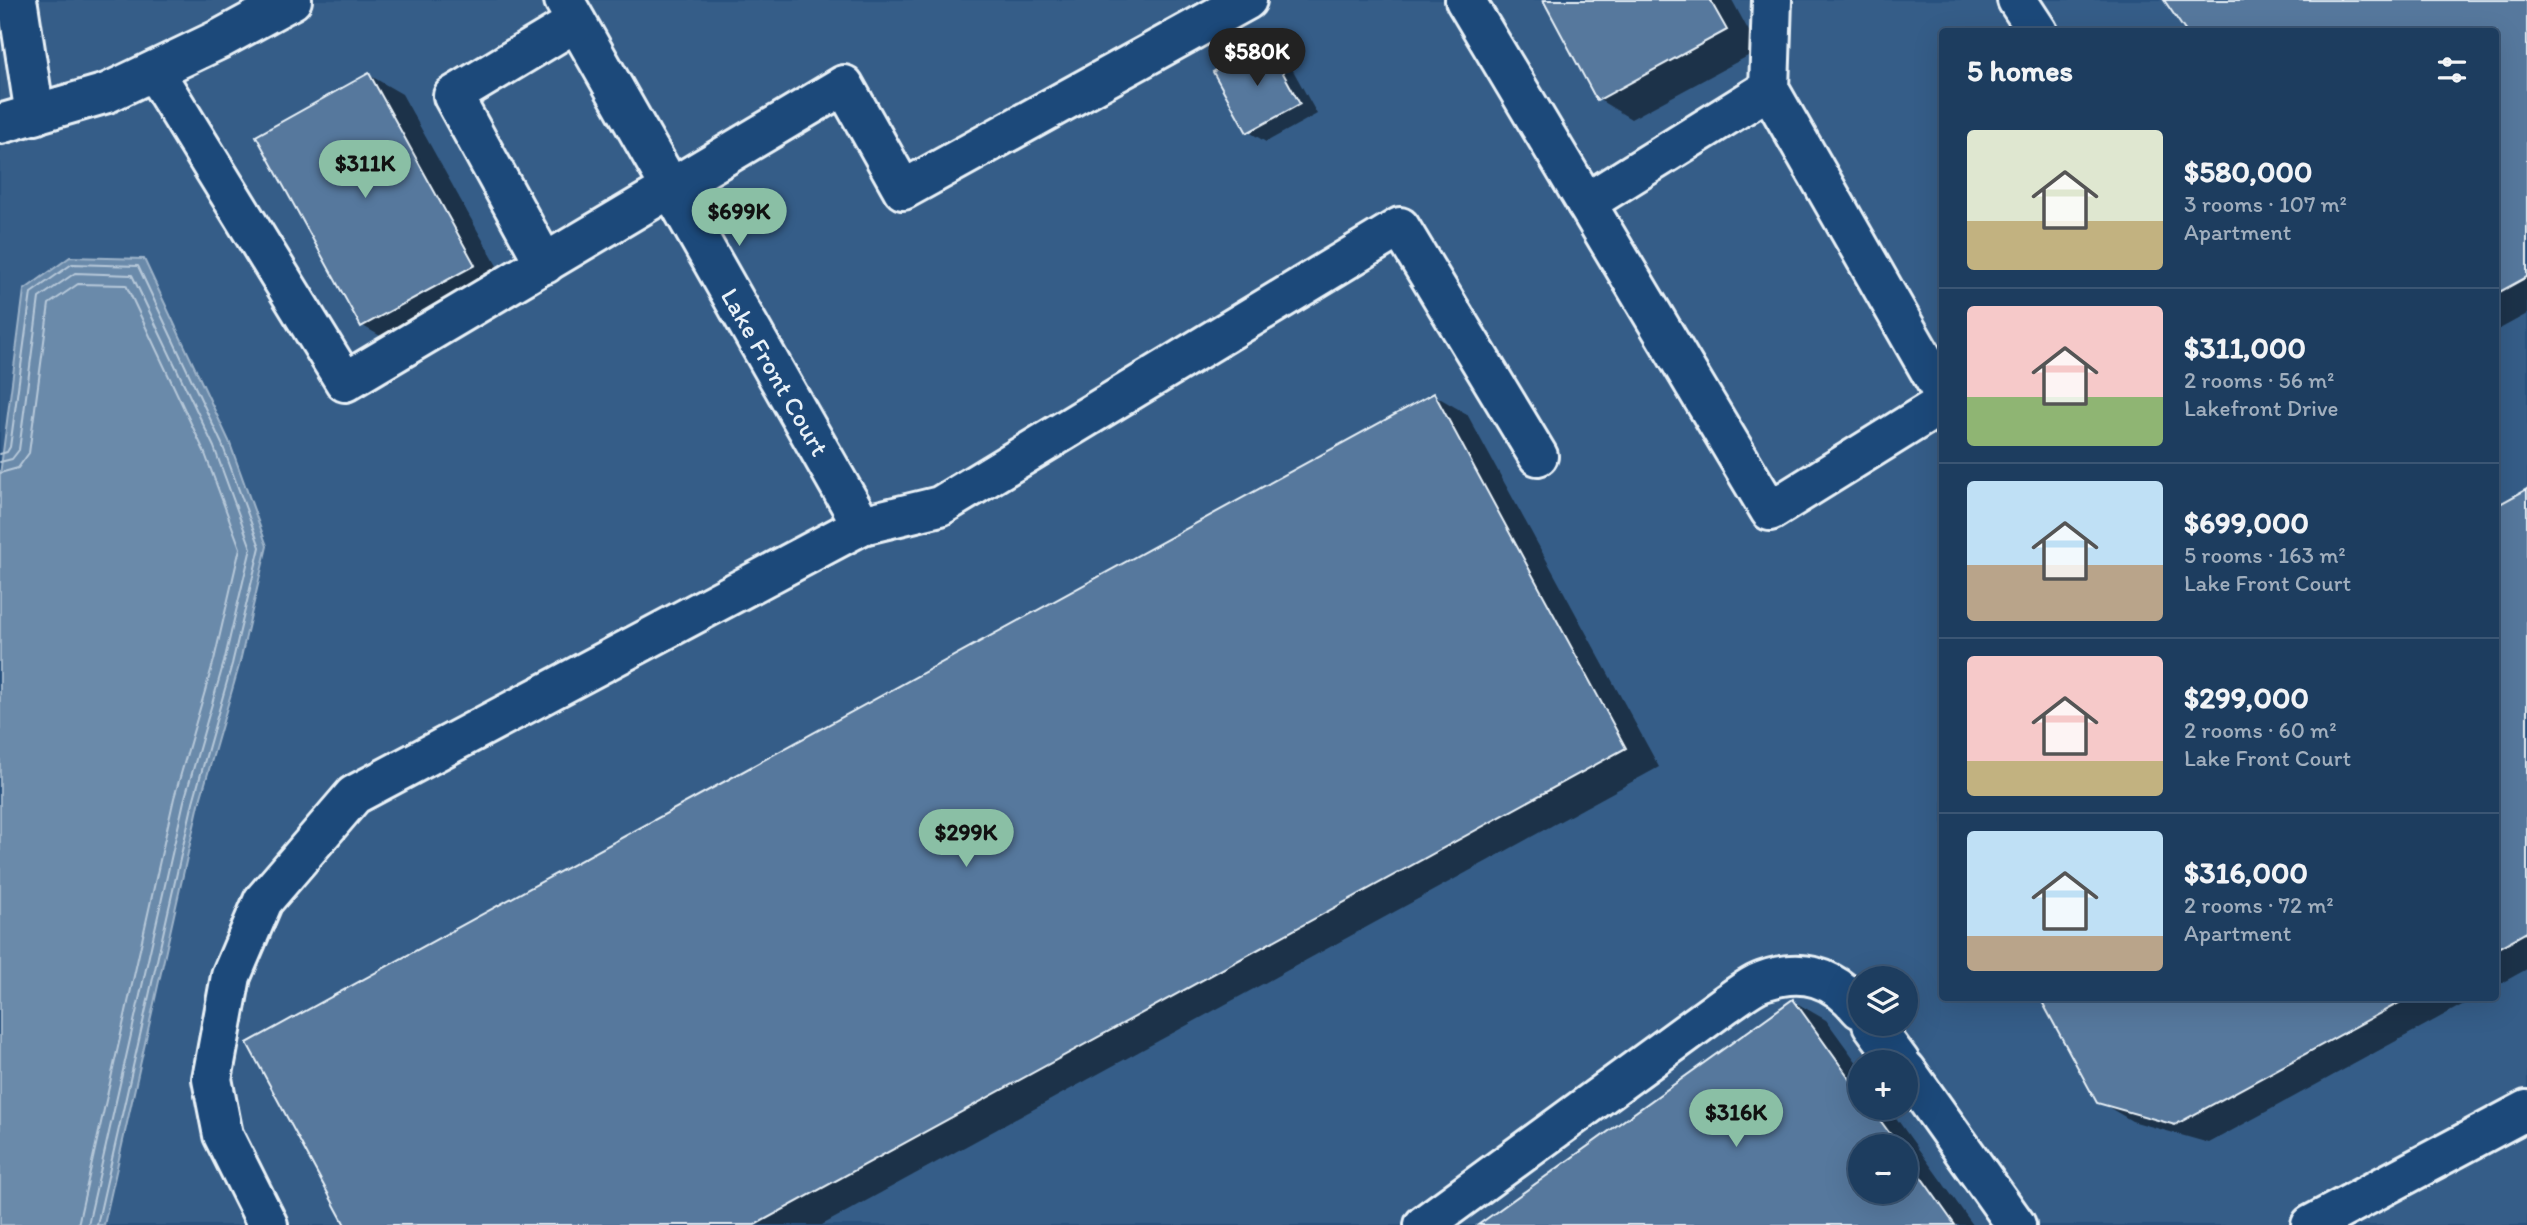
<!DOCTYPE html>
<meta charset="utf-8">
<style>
body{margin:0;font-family:Itim,sans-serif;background:#2a4868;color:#f1f3f6;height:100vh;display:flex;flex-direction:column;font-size:26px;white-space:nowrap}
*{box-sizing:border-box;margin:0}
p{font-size:23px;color:#a0aebd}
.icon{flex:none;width:38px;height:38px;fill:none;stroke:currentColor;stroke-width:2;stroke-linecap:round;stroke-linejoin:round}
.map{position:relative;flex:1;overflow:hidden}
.side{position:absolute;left:1939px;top:28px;width:560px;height:973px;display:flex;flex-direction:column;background:#1d3d5f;border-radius:7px;box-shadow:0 7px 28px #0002,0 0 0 2px #3b5674}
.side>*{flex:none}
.fabs{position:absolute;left:1848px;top:966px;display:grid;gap:14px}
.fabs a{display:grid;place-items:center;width:70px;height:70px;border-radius:50%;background:#1d3d5f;box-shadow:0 7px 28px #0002,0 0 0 2px #3b5674;font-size:35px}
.price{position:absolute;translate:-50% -60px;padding:0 16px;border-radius:24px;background:#8abfa5;color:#111;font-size:23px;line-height:46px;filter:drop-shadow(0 2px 4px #0008)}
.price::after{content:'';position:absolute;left:50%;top:42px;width:21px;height:16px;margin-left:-10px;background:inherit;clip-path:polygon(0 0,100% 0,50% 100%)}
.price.on{background:#222;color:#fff}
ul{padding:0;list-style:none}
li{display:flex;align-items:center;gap:21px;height:175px;padding:0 28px}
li+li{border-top:2px solid #3b5674}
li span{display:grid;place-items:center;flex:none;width:196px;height:140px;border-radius:7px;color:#555}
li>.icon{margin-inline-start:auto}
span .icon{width:84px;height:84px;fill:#fffc;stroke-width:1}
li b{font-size:30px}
h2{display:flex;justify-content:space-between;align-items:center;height:84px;padding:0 28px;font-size:30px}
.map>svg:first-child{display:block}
</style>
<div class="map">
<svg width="2527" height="1225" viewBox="0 0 2527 1225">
<rect width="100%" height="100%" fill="#27517f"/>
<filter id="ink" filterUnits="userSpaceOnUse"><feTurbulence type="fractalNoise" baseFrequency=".0143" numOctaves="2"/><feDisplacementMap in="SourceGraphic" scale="14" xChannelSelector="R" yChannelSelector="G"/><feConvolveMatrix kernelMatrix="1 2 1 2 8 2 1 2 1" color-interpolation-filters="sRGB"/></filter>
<g filter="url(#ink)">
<path fill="#355d88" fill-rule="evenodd" d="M0,0H2527V1225H0ZM1942,32H2496V998H1942ZM1860,978H1906V1024H1860ZM1860,1062H1906V1108H1860ZM1860,1146H1906V1192H1860Z"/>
<path fill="#6b8aaa" stroke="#9db3c9" stroke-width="2" d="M70,257L144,259L229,441L267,546L239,666L199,804L104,1225H0V475L24,290Z"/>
<g fill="#0007" fill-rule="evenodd">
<path d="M1545,0H1732L1759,50L1631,119L1598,99Z"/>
<path d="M2167,0H2527V314L2496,331V32Z"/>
<path d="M1266,44L1284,54L1317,114L1266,142L1249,132Z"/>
<path d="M369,75L402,94L507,284L396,345L363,326Z"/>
<path d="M1434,395L1467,414L1659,767L822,1225H347Z"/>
<path d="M2527,491V969L2496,986V508Z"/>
<path d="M2042,998H2475L2209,1143L2132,1121L2098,1101Z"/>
<path d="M1793,1001L1826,1020L1860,1067V1108H1889L1973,1225H1481ZM1860,1146H1906V1192H1860Z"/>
</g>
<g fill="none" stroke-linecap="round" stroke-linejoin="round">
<g stroke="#b6c8d9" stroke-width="2">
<path d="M0,454L7,452L10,447L31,293L72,264L138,266L222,444L260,547L232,664L193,802L97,1225"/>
<path d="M0,462L12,459L19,450L39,298L75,273L132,275L214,447L251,548L224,662L184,801L88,1225"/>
<path d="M0,473L18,468L29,453L49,304L78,284L126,285L204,451L240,548L214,660L174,798L78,1225"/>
</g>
</g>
<g fill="#57789d" stroke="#e8f1f8" stroke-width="2">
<path d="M1543,0H1710L1727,30L1597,101Z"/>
<path d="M2164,0H2527V277L2496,294V32H2186Z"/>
<path d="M1266,42L1300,104L1247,133L1213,72Z"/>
<path d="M369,73L475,265L361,327L256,136Z"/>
<path d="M1434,393L1626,748L755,1225H345L247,1043Z"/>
<path d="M2527,489V932L2496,949V506Z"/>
<path d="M2040,998H2408L2175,1125L2097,1103Z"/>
<path d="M1793,999L1860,1093V1108H1871L1899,1146H1860V1192H1906V1156L1955,1225H1478Z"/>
</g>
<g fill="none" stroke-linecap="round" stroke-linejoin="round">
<g stroke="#e8f1f8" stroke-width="44">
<g id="minor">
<path d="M11,0L18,5L35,115"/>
<path d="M564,0L862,525"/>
<path d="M1465,0L1770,511L1942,404"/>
<path d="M1772,0L1769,89L1942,392"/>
<path d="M2017,0L2038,32"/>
<path d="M154,71L345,382L844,85L903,190L1247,0"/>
<path d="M0,124L107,93L220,39L292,0"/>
<path d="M1586,203L1769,89"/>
<path d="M545,264L453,96L576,22"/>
<path d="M1872,1024L1900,1062"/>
<path d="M1906,1070L2016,1225"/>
<path d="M268,1225L223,1135L212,1079L231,976L263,901L354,795L862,525L940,506L1400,227L1538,456"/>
<path d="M1424,1225L1726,1004C1738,996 1751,985 1763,981C1803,967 1834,977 1860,1009"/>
<path d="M2311,1225L2527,1110"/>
</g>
</g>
<use href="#minor" stroke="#1f4a7a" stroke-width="38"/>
</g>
</g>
<g text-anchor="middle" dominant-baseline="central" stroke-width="5" stroke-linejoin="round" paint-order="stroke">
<g font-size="26" fill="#e8f1f8" stroke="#1f4a7a">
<text transform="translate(775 372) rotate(60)">Lake Front Court</text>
</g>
</g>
</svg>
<div class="fabs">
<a><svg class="icon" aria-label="layers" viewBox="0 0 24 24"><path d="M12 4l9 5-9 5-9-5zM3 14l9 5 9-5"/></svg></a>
<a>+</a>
<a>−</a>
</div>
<b class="price on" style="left:1257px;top:88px">$580K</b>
<b class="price" style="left:365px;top:200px">$311K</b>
<b class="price" style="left:739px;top:248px">$699K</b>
<b class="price" style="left:966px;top:869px">$299K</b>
<b class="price" style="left:1736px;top:1149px">$316K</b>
<section class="side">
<h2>5 homes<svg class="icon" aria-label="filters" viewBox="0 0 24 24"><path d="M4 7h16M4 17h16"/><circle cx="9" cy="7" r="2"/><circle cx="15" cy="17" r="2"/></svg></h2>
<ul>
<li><span style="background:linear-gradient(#dfe7d0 65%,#c2b280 0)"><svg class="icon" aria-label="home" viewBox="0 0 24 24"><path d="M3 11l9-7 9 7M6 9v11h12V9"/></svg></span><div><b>$580,000</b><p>3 rooms · 107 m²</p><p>Apartment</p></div></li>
<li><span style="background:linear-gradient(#f6c9c9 65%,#8fb573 0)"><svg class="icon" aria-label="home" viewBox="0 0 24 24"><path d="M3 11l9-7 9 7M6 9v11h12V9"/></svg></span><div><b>$311,000</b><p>2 rooms · 56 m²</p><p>Lakefront Drive</p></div></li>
<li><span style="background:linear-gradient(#bfe0f5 60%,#b9a48a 0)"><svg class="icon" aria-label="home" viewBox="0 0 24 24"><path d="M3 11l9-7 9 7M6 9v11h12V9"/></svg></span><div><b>$699,000</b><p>5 rooms · 163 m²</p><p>Lake Front Court</p></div></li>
<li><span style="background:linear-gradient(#f6c9c9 75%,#c2b280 0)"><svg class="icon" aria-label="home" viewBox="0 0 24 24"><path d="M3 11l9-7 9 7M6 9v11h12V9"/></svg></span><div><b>$299,000</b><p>2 rooms · 60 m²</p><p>Lake Front Court</p></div></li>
<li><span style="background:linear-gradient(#bfe0f5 75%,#b9a48a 0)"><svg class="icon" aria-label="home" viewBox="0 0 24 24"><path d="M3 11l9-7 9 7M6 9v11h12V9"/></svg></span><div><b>$316,000</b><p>2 rooms · 72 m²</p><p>Apartment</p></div></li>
</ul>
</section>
</div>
